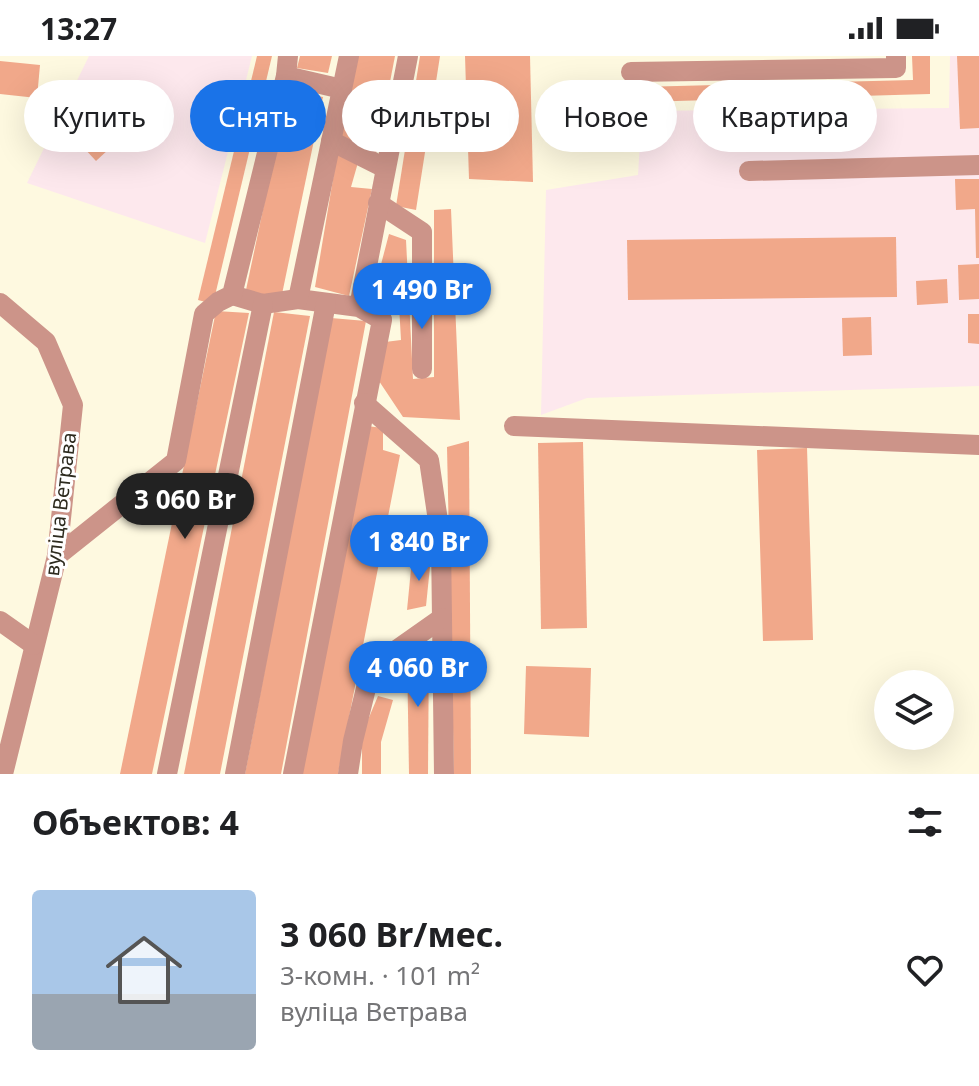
<!DOCTYPE html>
<html lang="ru">
<meta charset="utf-8">
<style>
body{margin:0;font-family:"Noto Sans",sans-serif;background:#f2f2f2;color:#202124;height:100vh;display:flex;flex-direction:column;font-size:30px;white-space:nowrap}
*{box-sizing:border-box;margin:0}
p{font-size:26px;color:#757577}
.icon{flex:none;width:44px;height:44px;fill:none;stroke:currentColor;stroke-width:2;stroke-linecap:round;stroke-linejoin:round}
.map{position:relative;height:718px;overflow:hidden}
.details{display:flex;flex-direction:column;background:#fff;flex:1}
.details>*{flex:none}
.guide{position:absolute;left:24px;top:24px;width:932px;height:72px;display:flex;gap:16px}
.buttons{position:absolute;left:874px;top:614px;display:grid;gap:16px}
.buttons a{display:grid;place-items:center;width:80px;height:80px;border-radius:50%;background:#fff;box-shadow:0 8px 32px #0002;font-size:40px}
.price{position:absolute;translate:-50% -68px;padding:0 18px;border-radius:28px;background:#1a73e8;color:#fff;font-size:26px;line-height:52px;filter:drop-shadow(0 2px 4px #0008)}
.price::after{content:'';position:absolute;left:50%;top:48px;width:24px;height:18px;margin-left:-12px;background:inherit;clip-path:polygon(0 0,100% 0,50% 100%)}
.price.current{background:#222;color:#fff}
ul{padding:0;list-style:none}
li{display:flex;align-items:center;gap:24px;height:200px;padding:0 32px}
li span{display:grid;place-items:center;flex:none;width:224px;height:160px;border-radius:8px;color:#555}
li>.icon{margin-inline-start:auto}
span .icon{width:96px;height:96px;fill:#fffc;stroke-width:1}
li b{font-size:34px}
h2{display:flex;justify-content:space-between;align-items:center;height:96px;padding:0 32px;font-size:34px}
.chip{padding:0 28px;border-radius:36px;background:#fff;box-shadow:0 8px 32px #0002;font-size:28px;line-height:72px}
.chip.current{background:#1a73e8;color:#fff}
.status{display:flex;justify-content:space-between;align-items:center;height:56px;padding:0 40px;background:#fff;direction:ltr}
.status svg{height:22px;fill:currentColor}
.map>svg:first-child{display:block}
</style>
<div class="status"><b>13:27</b><svg viewBox="0 0 49 12"><path d="M0 12V9h3v3zM5 12V6h3v6zM10 12V3h3v9zM15 12V0h3v12zM26 1h20v11H26zM47 4h2v5h-2z"/></svg></div>
<div class="map">
<svg width="979" height="718" viewBox="0 0 979 718">
<rect width="100%" height="100%" fill="#fef9e0"/>
<g fill="#fde8ed">
<path d="M89,0H252L205,187L27,127Z"/>
<path d="M950,0H979V330L587,342L541,359L546,134L638,119L642,55L949,52Z"/>
</g>
<g fill="#f1a88a">
<path d="M257,0H272L213,248L198,244Z"/>
<path d="M300,0H332L328,17L297,12Z"/>
<path d="M357,0H395L376,98L341,80Z"/>
<path d="M420,0H440L416,154L396,150Z"/>
<path d="M465,0H530L533,126L469,123Z"/>
<path d="M912,0H930V38L641,46L639,31L913,24Z"/>
<path d="M957,0H979V72L960,73Z"/>
<path d="M0,5L40,9L37,42L0,38Z"/>
<path d="M126,29L150,55L96,105L72,79Z"/>
<path d="M288,35L323,41L281,243L246,234Z"/>
<path d="M337,99L359,103L351,131L372,133L349,240L315,231Z"/>
<path d="M955,123H979V202H976L975,153L956,154Z"/>
<path d="M451,153L460,364L403,361L379,325L385,286L401,284L399,249L374,235L389,178L406,184L413,323L434,321V154Z"/>
<path d="M896,181L897,241L628,244L627,184Z"/>
<path d="M979,208V243L959,244L958,209Z"/>
<path d="M947,223L948,247L917,249L916,225Z"/>
<path d="M216,255L249,257L152,718H120Z"/>
<path d="M274,256L310,260L220,718H184Z"/>
<path d="M968,258H979V288L968,287Z"/>
<path d="M871,261L872,299L843,300L842,262Z"/>
<path d="M331,262L366,265L281,718H245Z"/>
<path d="M367,370L383,372V394L400,399L338,718H301Z"/>
<path d="M469,385L471,718H454L447,391Z"/>
<path d="M583,386L587,572L541,573L538,387Z"/>
<path d="M807,392L813,584L763,585L757,394Z"/>
<path d="M431,501L426,550L407,554L412,503Z"/>
<path d="M429,586L428,718H409L407,595Z"/>
<path d="M526,610L591,612L589,681L524,678Z"/>
<path d="M378,640L393,644L381,686V718H362V678Z"/>
</g>
<g fill="none" stroke-linecap="round" stroke-linejoin="round">
<g stroke="#cc9489" stroke-width="20">
<path d="M631,16L896,12V0"/>
<path d="M286,20L342,33"/>
<path d="M331,85L385,112"/>
<path d="M749,115L979,109"/>
<path d="M378,147L422,176V313"/>
<path d="M232,239L263,248L298,243L359,251L382,264L293,718"/>
<path d="M298,243L349,0"/>
<path d="M0,247L46,286L73,349L57,500L3,718"/>
<path d="M359,251L408,0"/>
<path d="M364,347L429,404L441,485L444,718"/>
<path d="M514,370L979,389"/>
<path d="M57,500L176,405L204,258L218,246L232,239L286,20L288,0"/>
<path d="M0,565L34,589"/>
<path d="M167,718L263,248"/>
<path d="M235,718L326,247"/>
<path d="M348,718L353,685L371,612L442,562"/>
</g>
</g>
<g text-anchor="middle" dominant-baseline="central" stroke-width="6" stroke-linejoin="round" paint-order="stroke">
<g font-size="20" fill="#2d2b1f" stroke="#fff">
<text transform="translate(60 448) rotate(-83)">вуліца Ветрава</text>
</g>
</g>
</svg>
<div class="buttons">
<a><svg class="icon" aria-label="layers" viewBox="0 0 24 24"><path d="M12 4l9 5-9 5-9-5zM3 14l9 5 9-5"/></svg></a>
</div>
<b class="price" style="left:422px;top:275px">1 490 Br</b>
<b class="price current" style="left:185px;top:485px">3 060 Br</b>
<b class="price" style="left:419px;top:527px">1 840 Br</b>
<b class="price" style="left:418px;top:653px">4 060 Br</b>
<div class="guide">
<a class="chip">Купить</a>
<a class="chip current">Снять</a>
<a class="chip">Фильтры</a>
<a class="chip">Новое</a>
<a class="chip">Квартира</a>
</div>
</div>
<section class="details">
<h2>Объектов: 4<svg class="icon" aria-label="filters" viewBox="0 0 24 24"><path d="M4 7h16M4 17h16"/><circle cx="9" cy="7" r="2"/><circle cx="15" cy="17" r="2"/></svg></h2>
<ul>
<li><span style="background:linear-gradient(#a9c7e8 65%,#9aa5b1 0)"><svg class="icon" aria-label="home" viewBox="0 0 24 24"><path d="M3 11l9-7 9 7M6 9v11h12V9"/></svg></span><div><b>3 060 Br/мес.</b><p>3-комн. · 101 m²</p><p>вуліца Ветрава</p></div><svg class="icon" aria-label="heart" viewBox="0 0 24 24"><path d="M12 20l-8-8c-3-5 5-10 8-4 3-6 11-1 8 4z"/></svg></li>
</ul>
</section>
